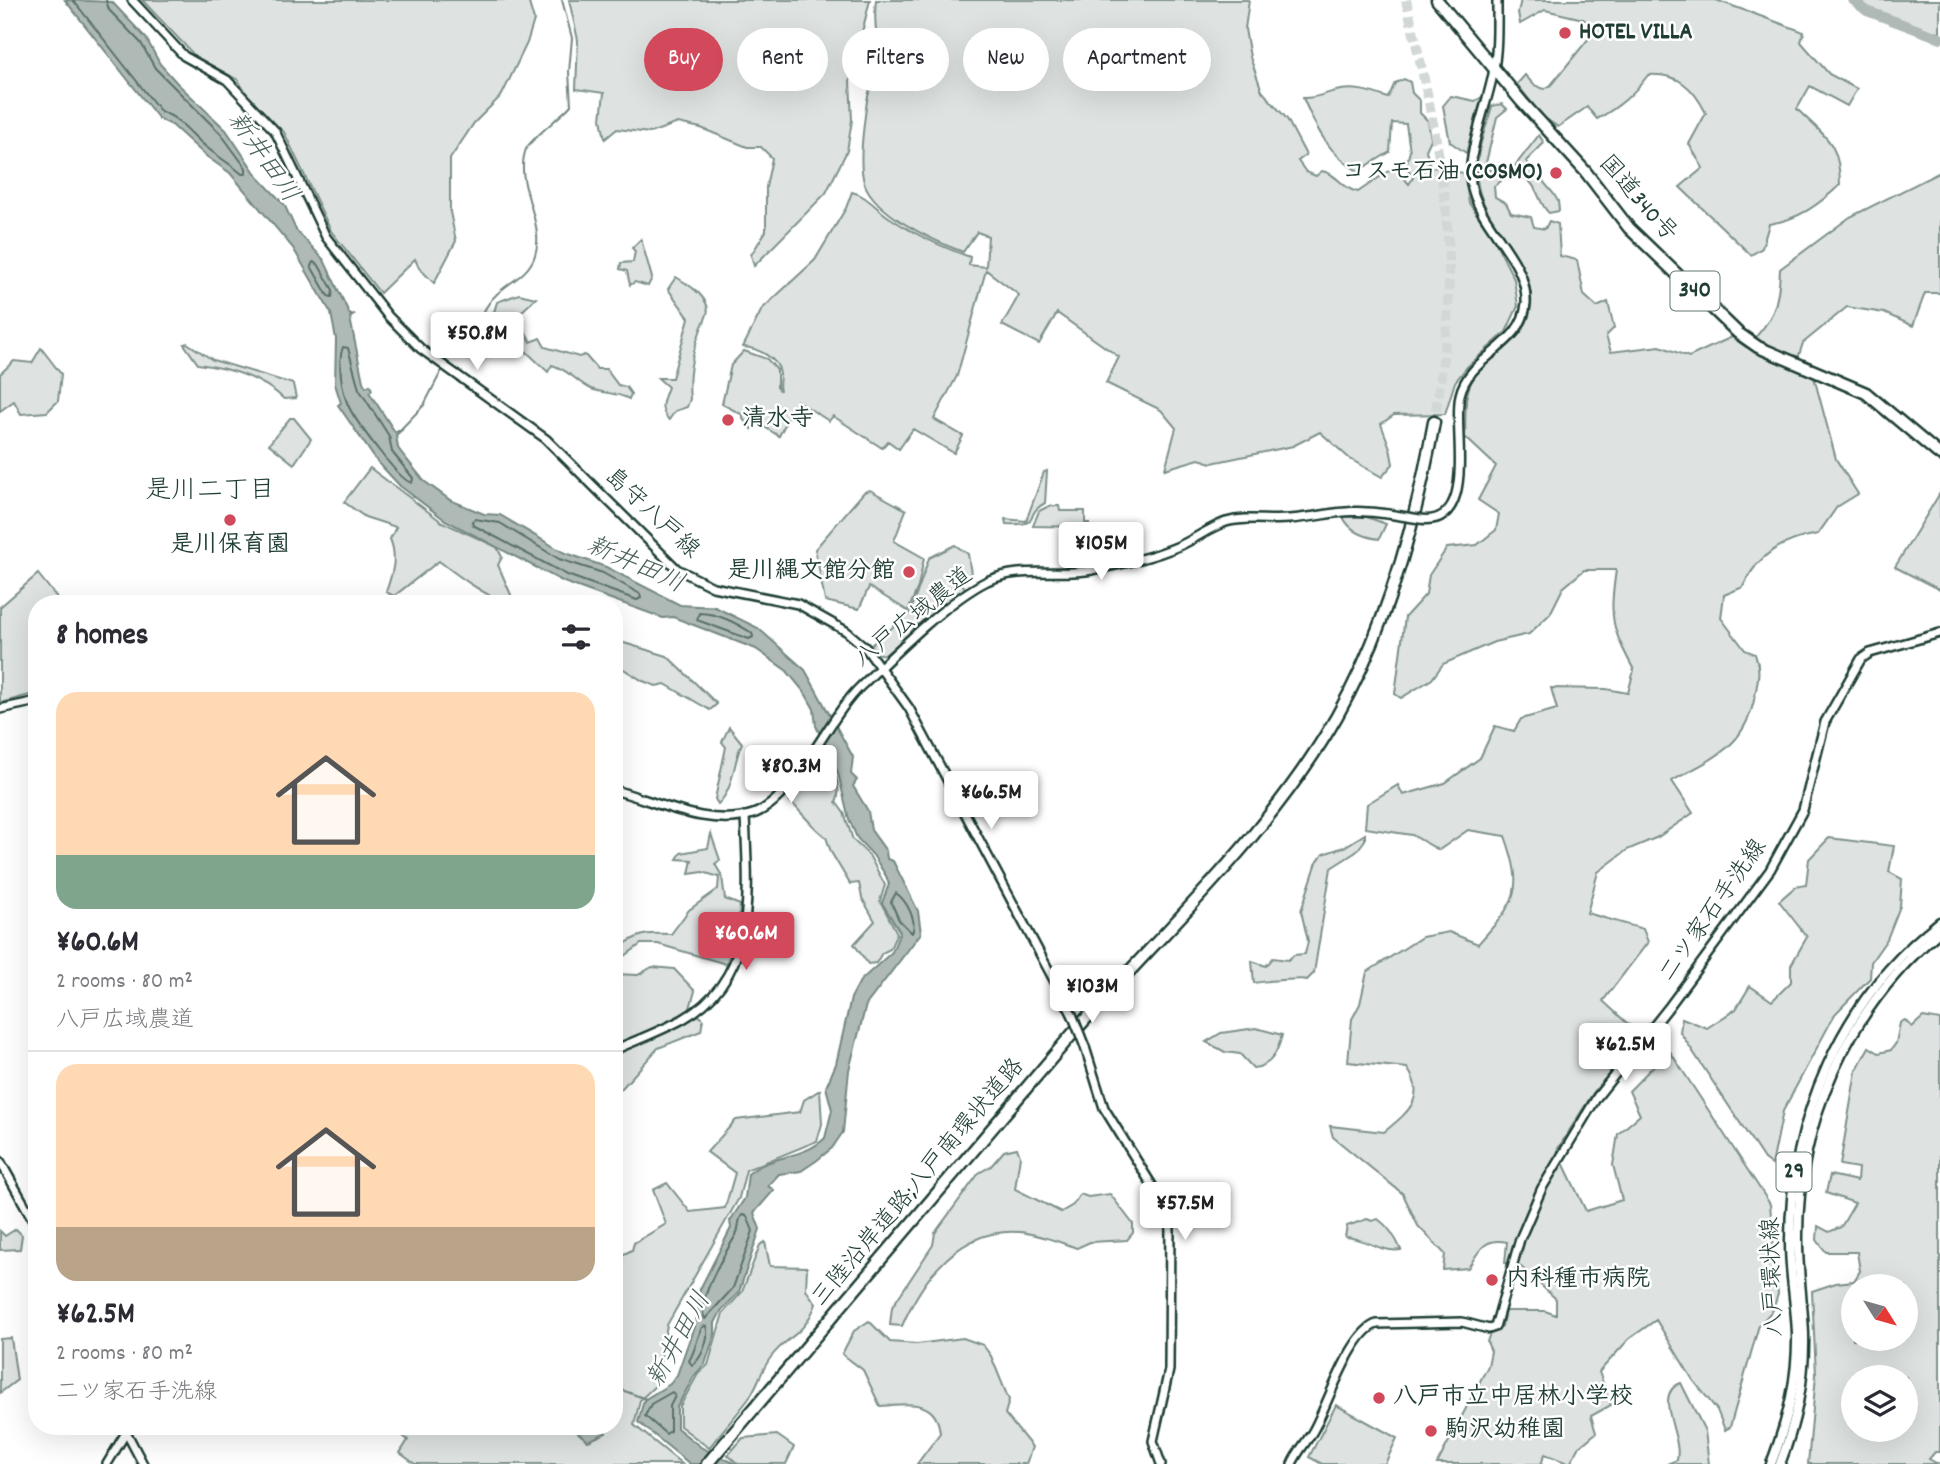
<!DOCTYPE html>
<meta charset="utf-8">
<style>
body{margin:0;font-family:Dekko,"Klee One",sans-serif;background:#f7f7f7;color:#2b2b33;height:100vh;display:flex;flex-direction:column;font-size:26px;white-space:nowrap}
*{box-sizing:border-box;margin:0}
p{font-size:23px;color:#7c7c81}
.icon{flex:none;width:38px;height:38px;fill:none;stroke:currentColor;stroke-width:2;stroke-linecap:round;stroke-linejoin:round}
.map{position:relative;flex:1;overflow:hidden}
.details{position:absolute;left:28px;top:595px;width:595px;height:840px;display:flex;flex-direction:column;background:#fff;border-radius:28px;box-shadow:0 7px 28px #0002}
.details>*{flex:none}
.guide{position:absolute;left:644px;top:28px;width:665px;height:63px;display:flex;gap:14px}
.needle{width:46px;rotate:127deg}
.fabs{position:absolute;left:1841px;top:1274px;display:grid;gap:14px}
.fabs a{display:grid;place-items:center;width:77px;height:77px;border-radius:50%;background:#fff;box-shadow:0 7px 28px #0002;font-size:35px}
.price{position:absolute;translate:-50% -60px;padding:0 16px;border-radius:7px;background:#fff;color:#222;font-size:23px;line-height:46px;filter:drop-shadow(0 2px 4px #0008)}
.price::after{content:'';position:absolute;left:50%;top:42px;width:21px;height:16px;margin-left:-10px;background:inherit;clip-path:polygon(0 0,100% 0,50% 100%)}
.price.selected{background:#d1495b;color:#fff}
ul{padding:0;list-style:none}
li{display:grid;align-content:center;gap:14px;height:371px;padding:0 28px}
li+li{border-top:2px solid #e1e1e2}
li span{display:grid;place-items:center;height:217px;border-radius:21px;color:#555}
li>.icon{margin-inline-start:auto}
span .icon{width:126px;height:126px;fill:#fffc;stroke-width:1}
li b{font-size:30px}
h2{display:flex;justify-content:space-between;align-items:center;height:84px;padding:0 28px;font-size:30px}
.tag{padding:0 24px;border-radius:32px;background:#fff;box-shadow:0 7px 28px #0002;font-size:24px;line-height:63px}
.tag.selected{background:#d1495b;color:#fff}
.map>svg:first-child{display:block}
</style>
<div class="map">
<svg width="1940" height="1464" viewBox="0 0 1940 1464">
<rect width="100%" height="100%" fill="#fff"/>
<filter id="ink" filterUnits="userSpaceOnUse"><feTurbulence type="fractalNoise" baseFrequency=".0143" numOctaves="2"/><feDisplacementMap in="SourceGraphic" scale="14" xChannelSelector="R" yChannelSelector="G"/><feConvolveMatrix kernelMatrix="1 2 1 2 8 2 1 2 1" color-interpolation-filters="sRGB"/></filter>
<g filter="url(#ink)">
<g fill="#dee3e2" stroke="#7e908b" stroke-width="2" fill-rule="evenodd">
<path d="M142,0H528L534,20L527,43L502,95L474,123L450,159V212L456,241L434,283L419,268L415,259L380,293L331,231L284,132L251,101L238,80L195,56Z"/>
<path d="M569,0H870L850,81L852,120L847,151L826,193L754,266L751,255L766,231V187L772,158L761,147H747L701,128L678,123L650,133L617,129L605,139L601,119L604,93L576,89L578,40Z"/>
<path d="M876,0H1249L1245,29L1250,57L1262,91L1287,119L1306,155L1298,161L1306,172L1316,176L1322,171C1338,174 1342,189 1358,192L1390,170H1397L1409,184L1413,178L1406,165L1410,151L1406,124L1392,123L1390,152L1358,171C1329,155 1316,128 1303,98C1319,98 1322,94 1336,91C1353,86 1372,92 1388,98L1395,83L1404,79L1410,82L1412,93L1420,101V113L1428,121L1431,139L1426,150L1430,167L1464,173L1469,203L1494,239L1514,279L1518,306L1506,332L1467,367L1455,382L1445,414L1394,415L1381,424L1390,448L1393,464L1382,477L1350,459L1320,432L1293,446L1212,463L1199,459L1165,469L1176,428L1161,410L1106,383L1119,357L1057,313L1039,344L1002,325L1019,295L986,270L957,376L934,419L963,436L954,453L913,429L899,449L888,441L882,448L833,416L829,421L797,401L779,436L758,423L760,419L746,410L758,420L752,429L743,419V415L722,404L731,365L744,351L767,359L777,370V387L780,391C778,384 780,381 780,374C779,358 757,348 743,347L762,309L815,260L846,208L852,192C867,195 878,211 892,219C917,236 942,247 970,257L969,265L986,267L988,236L977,232L963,252C934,241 874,214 864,182C858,162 864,122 867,101C869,87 878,73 878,59C878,38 873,21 876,0Z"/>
<path d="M1521,0H1716L1804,32L1801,42L1829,74L1857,89L1847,106L1810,86L1797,109C1825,137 1840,142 1840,185C1818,205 1800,219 1769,224L1762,248L1751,255L1680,187L1703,168L1689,144L1706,113C1693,87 1678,73 1648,75C1633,95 1619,107 1597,119L1587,107L1558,127L1542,116L1517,84L1525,75L1534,85L1544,89L1551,85L1594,32V27L1583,19L1545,10L1520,24L1518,12Z"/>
<path d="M1851,0H1940V33L1886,19Z"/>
<path d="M1451,96L1475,101L1482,97L1466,153L1450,142L1443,106Z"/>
<path d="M1502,104L1507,109L1497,117L1485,167L1499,174L1501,181L1494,186L1495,197L1506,203L1511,213L1531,217L1534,227L1545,229L1549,221L1558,224L1560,256L1577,260L1584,295L1597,307L1608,302L1614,328L1606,336L1611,352L1660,346L1689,357L1732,337L1746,347C1773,321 1779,306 1780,269L1850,217L1940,172V293H1925L1913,326L1884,313L1847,307L1803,343L1796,364L1814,377L1836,459L1858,494L1837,507L1818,534C1784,540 1758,553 1743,587L1724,595L1721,618L1745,650L1755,654C1761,669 1758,679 1755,696C1744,749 1715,756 1672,781L1693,813L1658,837L1627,850L1598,872L1587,913L1643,929L1648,942L1603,1001L1641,1036L1593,1093L1557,1150L1586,1211L1622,1200L1613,1165L1618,1134L1640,1115L1629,1091L1669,1050L1770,1204L1778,1294L1773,1310L1759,1325L1730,1427L1725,1430L1717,1410L1693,1380L1656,1320L1629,1339L1599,1372L1611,1405L1591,1416L1596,1433L1578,1448L1570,1464L1545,1454L1541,1464H1437L1488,1366L1491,1351L1487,1342L1490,1333L1502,1326L1505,1311H1545L1556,1315V1299L1521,1267L1505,1263L1507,1242C1484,1237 1479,1251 1468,1268L1443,1270L1445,1254L1418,1226L1403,1194L1333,1137L1330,1126L1384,1132C1407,1113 1428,1098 1407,1068L1348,1062L1352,1019L1360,1004L1367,972L1422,937L1449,932L1478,944C1516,901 1525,892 1505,836L1468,830L1439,850L1412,835L1365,828L1367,804L1398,785L1403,795L1445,783L1480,758L1495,726L1514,731L1521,719L1557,709L1551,688L1606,689L1628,693L1634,670C1611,627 1609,618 1616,570H1584L1563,588L1550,614L1529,634L1494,642L1443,664L1432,679L1401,698L1395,694L1405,617L1426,594L1429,575L1447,548L1477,545L1496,530L1499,514L1478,500L1496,466L1465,437C1466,420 1463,395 1473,379C1491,351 1527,344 1531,306C1536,259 1481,225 1477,179C1474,155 1486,129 1492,106Z"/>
<path d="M1539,135L1544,143L1526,161L1553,193L1558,201L1559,211L1549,213C1539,204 1540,193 1531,183C1524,176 1519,176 1515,166Z"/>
<path d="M641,239L652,278L648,286L635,282L630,285L627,271L620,269L621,263L633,262L635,251L632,248Z"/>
<path d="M676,277C687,284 700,291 706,303C711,312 704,320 701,329C692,353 687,375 690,399L687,407L675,411L669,420C658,408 663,401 668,387L658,378H672L689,318L668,289Z"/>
<path d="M519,294L536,298L517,316L531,342L540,338L545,347L579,357L585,355L597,369H606L618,385L626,387L631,394L629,399C616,392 604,394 591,389C576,382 571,371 552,365L548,372L501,328L498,324L500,318L494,312L497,302Z"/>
<path d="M187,343L213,360L293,384L296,398L284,399C261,377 229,368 198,364L184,344Z"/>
<path d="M41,348L61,374L58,401L47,412L21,414L14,401L0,411V374L14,361L32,363Z"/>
<path d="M290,418H294L311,439L294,464L269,444Z"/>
<path d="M370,468L442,522L497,547L502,557L498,565L515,604C495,604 456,574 439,561L394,596L386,592C392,574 398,558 390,539L396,527L365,517L344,502Z"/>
<path d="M1047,471L1045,503C1022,515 1044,526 1006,524L1005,519L1026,521L1044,472Z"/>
<path d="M870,490L906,510L894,541L924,558L918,587L908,611L869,587L859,609L825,601L815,549L864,492Z"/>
<path d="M1940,493V590L1895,567Z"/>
<path d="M1049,506H1059L1060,511H1085V523H1089V527L1033,526L1039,511Z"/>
<path d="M1364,516L1386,524L1379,539C1364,537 1350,531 1343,517Z"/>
<path d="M955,545L968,554L971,574L961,582L965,588L885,655L876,653L871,645L910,613L929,558Z"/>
<path d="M38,574L62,604H37V693L0,703V607Z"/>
<path d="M614,640L667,656L717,704L710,710L665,684L656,686L643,681L614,663Z"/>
<path d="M729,727L742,743C733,762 734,790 718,804L715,799L726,747L722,742Z"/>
<path d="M820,754C833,763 843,787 836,802L844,813L853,840L869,855L885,885L880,901L897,933L890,949L882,953L876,963L868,964L854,944L875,921L862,898L859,883L850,884L831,852L826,837C815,830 801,812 790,801Z"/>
<path d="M711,834L720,860L715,864L722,876L725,899L740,905L738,936L726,964L658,944H641L625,956L614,954V944L622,946C639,933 650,933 671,934L689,910L718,889L719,877L703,872L689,874L692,860L677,859L681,853L708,848Z"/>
<path d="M1365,834V840L1356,852L1331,868L1314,973L1307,980C1303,978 1262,981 1254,983L1252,961L1266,966L1273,958L1288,960L1294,955L1305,954L1308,941L1301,911L1317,862L1323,854L1344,847Z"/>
<path d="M1829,838L1894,846L1889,872L1902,879L1900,906L1887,939L1871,962L1870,978L1835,1014L1783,1111L1772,1165L1764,1159L1680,1032L1682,1018L1707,1028L1736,1009L1750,986L1772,1001L1791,982V965L1807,937L1779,901L1795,887L1806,885L1809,859Z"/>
<path d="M652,967L674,969L695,991L690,1008L703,1019L701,1031L658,1048L614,1097V974L638,975Z"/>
<path d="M1923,1017L1940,1020V1452H1935L1929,1459L1938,1464H1808L1816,1375L1812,1291L1836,1283L1854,1281L1860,1271L1857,1252H1826L1817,1240L1818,1226L1829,1232L1841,1227L1855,1203L1826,1193L1830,1175L1857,1181L1858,1168L1840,1165L1856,1071L1869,1047L1879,1053L1891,1050L1896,1043L1900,1023L1905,1020L1912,1027ZM1906,1286V1339H1853V1286ZM1906,1377V1430H1853V1377Z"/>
<path d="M1256,1028L1282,1035C1278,1051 1271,1067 1253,1068L1240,1054L1225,1052L1206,1042L1221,1033Z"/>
<path d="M820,1090L822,1124L817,1141L746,1170L739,1198L667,1325L656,1385L640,1400L634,1425L682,1464H415L400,1453L408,1440L390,1426H614V1259L632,1250L634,1243L666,1224L653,1190L667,1183L690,1212L725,1208L735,1173L707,1152L736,1120L800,1112L804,1100Z"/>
<path d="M1017,1148L1020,1156L1015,1189L1061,1212L1073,1205L1080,1194L1088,1197L1110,1194L1133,1224V1233L1127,1240L1090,1242L1077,1248C1059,1242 1039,1234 1020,1232C961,1227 923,1277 902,1326L890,1325L892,1307L933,1245L935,1233L979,1173L991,1166L1004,1151Z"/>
<path d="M1367,1219L1372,1221L1378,1219C1389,1227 1396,1238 1401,1250C1380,1253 1366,1238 1345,1237L1347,1226Z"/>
<path d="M16,1229L22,1235L20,1249L0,1250V1231L5,1236Z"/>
<path d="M765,1242L770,1266L807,1267L806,1290L816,1304C803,1337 789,1334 771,1357C761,1370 757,1388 747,1401C735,1417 721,1432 709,1448L680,1426V1406L698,1374L708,1365L723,1313L742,1292L760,1245Z"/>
<path d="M869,1321L890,1342L917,1344L963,1338L983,1345L991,1356L1009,1400L1005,1414L1032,1447L1026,1464H917L940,1433C937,1398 908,1404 880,1406L863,1370L842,1354L854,1331Z"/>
<path d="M11,1338L17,1380L0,1393V1339Z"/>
<path d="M1681,1383L1705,1431L1709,1464H1667L1677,1460C1683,1435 1651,1394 1681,1383Z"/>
<path d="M1336,1405L1397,1438L1385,1464H1322L1309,1457Z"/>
<path d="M777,1435L794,1447L786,1464H738L728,1455L743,1438Z"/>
</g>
<g fill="#afbab7" stroke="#758883" stroke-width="2">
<path d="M65,0L112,2L146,38L160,64L177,83L226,130L258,177L284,204L296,230L324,260L350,315L355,314L350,318L363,382L366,387L370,385L372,390L369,392L395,432L403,429L396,435L398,448L403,455L424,481L450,500L484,514L500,515L563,552L606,567L680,605L715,607L758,628L805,670L853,757L851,774L857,780L853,786L868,811L871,830L886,851L887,859L893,861L918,911L921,933L866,1005L849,1070L843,1132L832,1148L816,1161L801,1171L779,1174L768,1186L774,1190L754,1213L760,1229L739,1292L721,1311L715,1323V1334L705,1364L694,1376L677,1407V1428L702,1448L736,1464H690L638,1422L644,1400L670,1384L677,1375L696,1321L700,1289L731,1228L730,1221L745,1198L748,1174C769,1155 804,1159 825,1138L832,1110L826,1087L836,1064L851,998L860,981L892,952L900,932L882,903L889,884L886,876L873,855L857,838L849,819L838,773L816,726L814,709L805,693L787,671L756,649L673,617L663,618L564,582L445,520L400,486L376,460L338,405L341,403L335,384L336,339L331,313L293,248L230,173L206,156L172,125L159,119Z"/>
<path d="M570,1426H602L606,1433L588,1441Z"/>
</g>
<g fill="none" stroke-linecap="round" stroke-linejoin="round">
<g stroke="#596f68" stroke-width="2">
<path d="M73,0L161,112C181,117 194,139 210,150C221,159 231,164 242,174H246V168L221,134L155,68L141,43L109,10L106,0"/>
<path d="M313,262L318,264L333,290L332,297L328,296L311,266Z"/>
<path d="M343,347L348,348L359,389L389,436L392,452L413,478L412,483C399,481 354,419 348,405C342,391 337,362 343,347Z"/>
<path d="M475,519L500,523L559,559L603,573L640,594L641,598L637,600L567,575L473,525L472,521Z"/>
<path d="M699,613C718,613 736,623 752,633L753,637L749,639L697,620Z"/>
<path d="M896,893C906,900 918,921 912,933L899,920L891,902Z"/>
<path d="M742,1215L747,1216L753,1231L733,1288L705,1319C695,1302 725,1253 736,1235C740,1228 737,1222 742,1215Z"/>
<path d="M706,1326C710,1337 702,1359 692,1365L689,1361C695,1351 697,1339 702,1327Z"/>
<path d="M672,1392L675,1396L670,1406V1431L666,1434L645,1416L651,1404Z"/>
</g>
<g stroke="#758883" stroke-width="2">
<path d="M445,363C452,339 464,340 477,323C483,314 487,303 495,296C508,282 529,275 535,255C546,221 513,184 526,149C529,140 562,116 571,105L569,72L572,38L562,0"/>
<path d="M401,429L424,405L443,368"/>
<path d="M614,1289L622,1314L614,1343"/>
<path d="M614,1387L646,1399"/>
</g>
<path stroke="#afbab7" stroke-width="10" d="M1853,0L1867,11L1940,38"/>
<path stroke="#d2d8d6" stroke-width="10" stroke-dasharray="10 5" stroke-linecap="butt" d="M1406,0C1427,90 1450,186 1449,279C1448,328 1442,374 1434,422"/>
<g stroke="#1f3d34" stroke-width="12">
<g id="secondary">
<path d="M132,0L184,56L227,80L275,131L326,237L388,316L421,349L546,439L677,569L713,587L798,604L846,631L865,647L909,708L1072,1014"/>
<path d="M1420,519C1479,527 1452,428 1460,395C1469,355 1523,347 1526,303C1528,258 1478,226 1471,183C1467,152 1487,106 1493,74C1498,50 1497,24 1497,0"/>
<path d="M0,709L37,701"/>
<path d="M614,790C656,801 709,829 753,814C795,800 827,718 861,686C894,654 947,601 987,581C1022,565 1057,577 1092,570C1121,564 1151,558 1179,546C1195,539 1209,528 1226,522C1247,516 1267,521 1289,519C1329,516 1345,507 1388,514"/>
<path d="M1085,1047L1104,1108L1163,1203L1170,1224L1169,1370L1153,1441L1161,1464"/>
<path d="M614,1050C637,1040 661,1031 683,1019C759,976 748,890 745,816"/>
<path d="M0,1161L37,1227"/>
<path d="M123,1426L143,1464"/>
<path d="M107,1464L130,1426"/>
<path d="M1292,1464C1297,1452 1306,1443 1313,1431C1327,1407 1351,1331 1377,1324L1462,1322L1489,1329L1495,1327L1520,1239L1542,1188L1597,1097L1668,1008L1770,870L1803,810L1825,722L1861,659L1870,653L1940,633"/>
</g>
</g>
<g stroke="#1f3d34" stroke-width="13">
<g id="primary">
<path d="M1771,1464C1787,1423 1798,1378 1797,1334C1796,1304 1790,1274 1790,1244C1789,1121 1841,998 1940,922"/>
<path d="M1780,1464C1796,1423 1805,1378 1804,1334C1803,1304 1798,1274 1798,1244C1796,1123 1847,1009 1940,931"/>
</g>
</g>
<g stroke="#1f3d34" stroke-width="15">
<g id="highway">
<path d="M1437,0L1522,102L1585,171L1629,228L1738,333L1758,347L1866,393L1940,455"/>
<path d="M707,1464C827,1322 947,1180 1068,1039C1159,934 1267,839 1337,716C1387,627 1416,522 1434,422"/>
</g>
</g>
<use href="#secondary" stroke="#fff" stroke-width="7"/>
<use href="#primary" stroke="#fff" stroke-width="8"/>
<use href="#highway" stroke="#fff" stroke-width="10"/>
<g stroke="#1f3d34" stroke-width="12" stroke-linecap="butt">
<g id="secondary-bridge">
<path d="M1388,514L1420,519"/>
<path d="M1072,1014L1085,1047"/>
</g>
</g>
<use href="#secondary-bridge" stroke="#fff" stroke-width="7"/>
</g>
</g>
<g fill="#d1495b" stroke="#fff" stroke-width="2.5">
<circle cx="1565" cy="33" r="7"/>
<circle cx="1556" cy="173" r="7"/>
<circle cx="728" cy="420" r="7"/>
<circle cx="230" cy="520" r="7"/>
<circle cx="909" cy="572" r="7"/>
<circle cx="1492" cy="1280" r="7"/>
<circle cx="1379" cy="1398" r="7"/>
<circle cx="1431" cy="1431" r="7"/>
</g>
<g text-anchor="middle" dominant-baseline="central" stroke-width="5" stroke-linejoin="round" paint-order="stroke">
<g fill="#fff" stroke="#627771" stroke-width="2">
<rect x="1670.5" y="271.5" width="49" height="39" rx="5"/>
<rect x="1776.5" y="1152.5" width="35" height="39" rx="5"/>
</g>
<g font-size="23" font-weight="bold" fill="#1f3d34">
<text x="1695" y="291">340</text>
<text x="1794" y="1172">29</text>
</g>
<g font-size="24" font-weight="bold" fill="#1f3d34" stroke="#fff" text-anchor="start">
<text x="1579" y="33">HOTEL VILLA</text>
<text x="1542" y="173" text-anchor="end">コスモ石油 (COSMO)</text>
<text x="742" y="420">清水寺</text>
<text x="230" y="546" text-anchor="middle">是川保育園</text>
<text x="895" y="572" text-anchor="end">是川縄文館分館</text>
<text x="1506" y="1280">内科種市病院</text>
<text x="1393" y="1398">八戸市立中居林小学校</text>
<text x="1445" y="1431">駒沢幼稚園</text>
</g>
<g font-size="24" fill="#1f3d34" stroke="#fff">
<text transform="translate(1637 199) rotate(49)">国道340号</text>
<text transform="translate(651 514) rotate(43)">島守八戸線</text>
<text transform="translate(914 618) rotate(-39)">八戸広域農道</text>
<text transform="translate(1714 911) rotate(-55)">二ツ家石手洗線</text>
<text transform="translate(919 1183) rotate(-50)">三陸沿岸道路;八戸南環状道路</text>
<text transform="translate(1774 1277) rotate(-92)">八戸環状線</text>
</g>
<g font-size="26" font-style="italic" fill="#4a625b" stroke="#fff">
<text transform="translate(262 158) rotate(55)">新井田川</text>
<text transform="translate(635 566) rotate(24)">新井田川</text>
<text transform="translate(680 1340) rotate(-61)">新井田川</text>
</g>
<g font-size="26" fill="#1f3d34" stroke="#fff">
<text x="210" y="491">是川二丁目</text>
</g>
</g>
</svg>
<div class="fabs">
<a><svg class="needle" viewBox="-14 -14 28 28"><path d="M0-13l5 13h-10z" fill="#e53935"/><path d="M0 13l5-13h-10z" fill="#7c7c81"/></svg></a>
<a><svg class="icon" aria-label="layers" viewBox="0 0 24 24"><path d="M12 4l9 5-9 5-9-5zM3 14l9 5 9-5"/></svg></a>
</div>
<b class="price" style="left:477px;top:372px">¥50.8M</b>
<b class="price" style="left:1101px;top:582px">¥105M</b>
<b class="price" style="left:791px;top:805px">¥80.3M</b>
<b class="price" style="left:991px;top:831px">¥66.5M</b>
<b class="price selected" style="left:746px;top:972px">¥60.6M</b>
<b class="price" style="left:1092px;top:1025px">¥103M</b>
<b class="price" style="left:1625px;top:1083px">¥62.5M</b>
<b class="price" style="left:1185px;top:1242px">¥57.5M</b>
<div class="guide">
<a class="tag selected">Buy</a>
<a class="tag">Rent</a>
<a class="tag">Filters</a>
<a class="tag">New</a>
<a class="tag">Apartment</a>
</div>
<section class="details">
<h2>8 homes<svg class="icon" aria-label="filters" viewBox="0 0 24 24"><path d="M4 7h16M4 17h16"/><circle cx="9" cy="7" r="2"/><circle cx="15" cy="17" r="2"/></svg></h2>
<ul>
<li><span style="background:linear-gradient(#ffd9b3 75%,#7fa58c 0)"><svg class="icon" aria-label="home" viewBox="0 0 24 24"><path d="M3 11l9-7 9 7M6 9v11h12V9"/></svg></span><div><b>¥60.6M</b><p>2 rooms · 80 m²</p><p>八戸広域農道</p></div></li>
<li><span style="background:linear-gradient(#ffd9b3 75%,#b9a48a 0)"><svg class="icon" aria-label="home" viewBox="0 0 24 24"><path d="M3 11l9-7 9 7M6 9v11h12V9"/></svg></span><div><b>¥62.5M</b><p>2 rooms · 80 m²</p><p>二ツ家石手洗線</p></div></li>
</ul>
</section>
</div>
